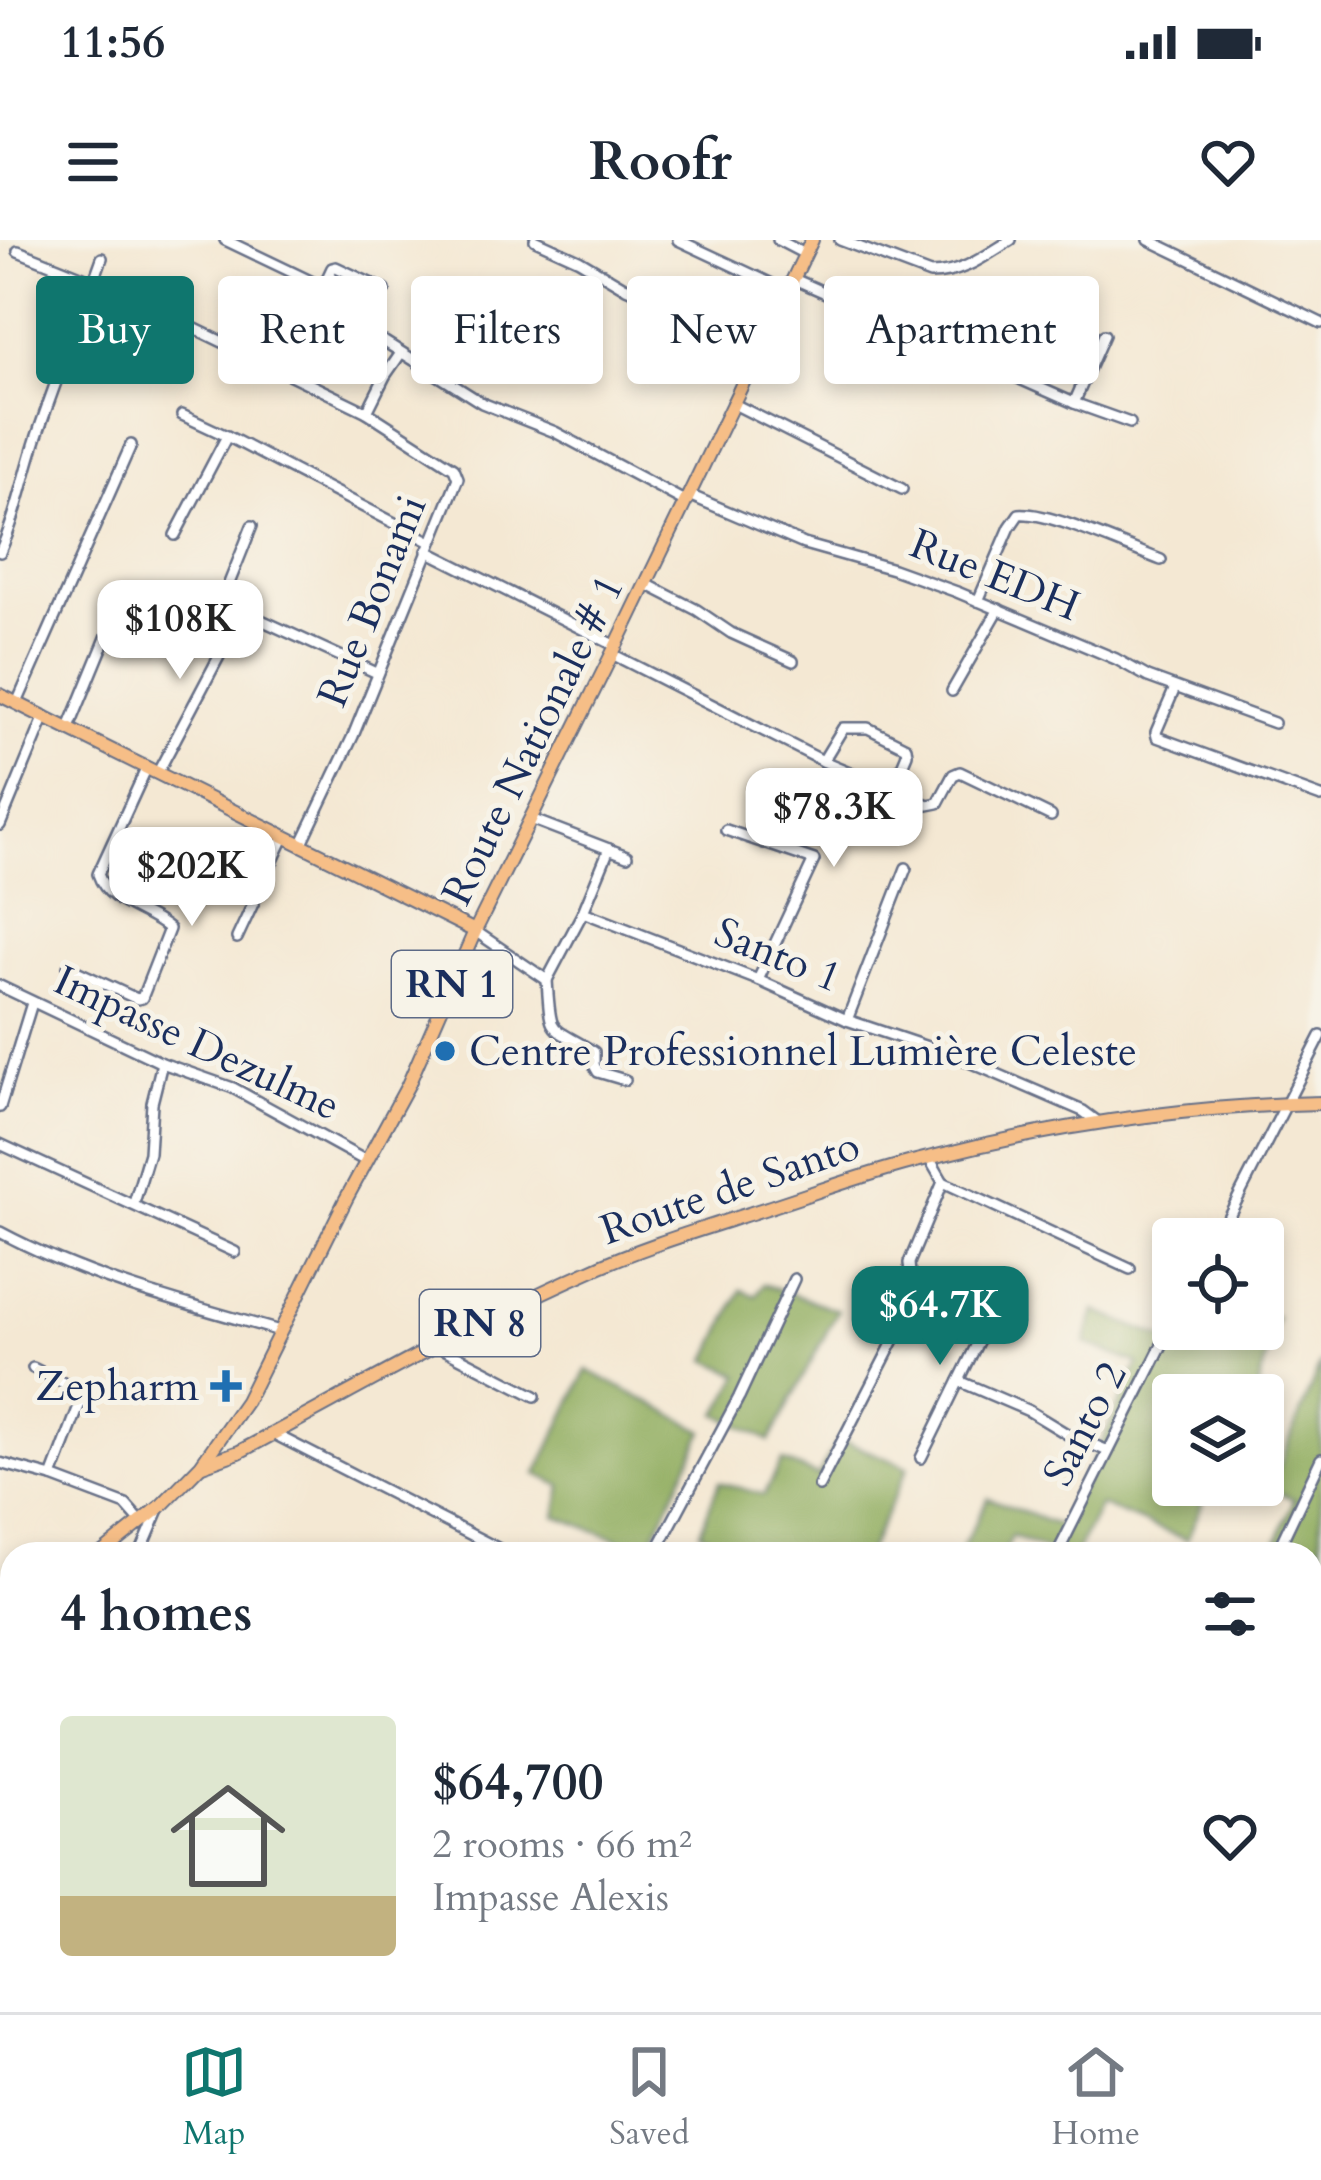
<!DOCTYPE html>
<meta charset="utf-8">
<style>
body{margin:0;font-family:Cardo,serif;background:#f6f6f7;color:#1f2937;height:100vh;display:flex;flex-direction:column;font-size:45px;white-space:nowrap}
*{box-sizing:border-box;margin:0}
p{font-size:39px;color:#747a83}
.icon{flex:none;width:66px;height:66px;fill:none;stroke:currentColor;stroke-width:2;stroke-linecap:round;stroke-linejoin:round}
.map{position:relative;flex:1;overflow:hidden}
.sheet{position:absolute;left:0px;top:1302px;width:1323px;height:471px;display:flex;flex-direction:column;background:#fff;border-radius:36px 36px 0 0;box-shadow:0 6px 18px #0003}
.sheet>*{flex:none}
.hud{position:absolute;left:36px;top:36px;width:1251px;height:108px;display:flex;gap:24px}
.controls{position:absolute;left:1152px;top:978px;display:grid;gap:24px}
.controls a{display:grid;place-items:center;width:132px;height:132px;border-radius:12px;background:#fff;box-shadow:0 6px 18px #0003;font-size:60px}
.price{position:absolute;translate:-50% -102px;padding:0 27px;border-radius:24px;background:#fff;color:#222;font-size:39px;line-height:78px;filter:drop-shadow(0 3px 6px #0008)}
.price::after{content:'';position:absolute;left:50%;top:72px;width:36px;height:27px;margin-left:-18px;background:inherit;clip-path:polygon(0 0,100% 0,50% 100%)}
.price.current{background:#0f766e;color:#fff}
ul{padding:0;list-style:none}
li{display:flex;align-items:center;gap:36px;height:300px;padding:0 60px}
li span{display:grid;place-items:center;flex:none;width:336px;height:240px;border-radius:12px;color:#555}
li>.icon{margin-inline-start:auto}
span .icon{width:144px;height:144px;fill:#fffc;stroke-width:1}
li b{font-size:51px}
h2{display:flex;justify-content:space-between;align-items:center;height:144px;padding:0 60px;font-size:51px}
.chip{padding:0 42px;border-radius:12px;background:#fff;box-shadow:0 6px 18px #0003;font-size:42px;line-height:108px}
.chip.current{background:#0f766e;color:#fff}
.status{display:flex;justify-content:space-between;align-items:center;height:84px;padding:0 60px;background:#fff;direction:ltr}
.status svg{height:33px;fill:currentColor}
header{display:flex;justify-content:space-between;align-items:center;height:156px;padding:0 60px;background:#fff;font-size:54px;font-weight:700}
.dock{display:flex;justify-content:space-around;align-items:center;height:168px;border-top:3px solid #e0e1e3;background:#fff;font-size:33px;color:#747a83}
.dock a{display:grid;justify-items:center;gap:6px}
.dock .current{color:#0f766e}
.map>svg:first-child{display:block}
</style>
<div class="status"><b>11:56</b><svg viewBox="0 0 49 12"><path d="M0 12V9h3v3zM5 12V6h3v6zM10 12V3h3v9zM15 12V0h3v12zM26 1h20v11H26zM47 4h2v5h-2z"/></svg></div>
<header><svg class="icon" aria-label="menu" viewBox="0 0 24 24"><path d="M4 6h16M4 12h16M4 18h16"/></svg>Roofr<svg class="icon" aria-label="heart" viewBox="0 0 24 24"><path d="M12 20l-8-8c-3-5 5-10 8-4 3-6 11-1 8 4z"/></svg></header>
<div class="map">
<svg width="1321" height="1772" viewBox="0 0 1321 1772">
<rect width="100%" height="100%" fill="#f7f3e8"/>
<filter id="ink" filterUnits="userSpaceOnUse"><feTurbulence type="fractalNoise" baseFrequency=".00833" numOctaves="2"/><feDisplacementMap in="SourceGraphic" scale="24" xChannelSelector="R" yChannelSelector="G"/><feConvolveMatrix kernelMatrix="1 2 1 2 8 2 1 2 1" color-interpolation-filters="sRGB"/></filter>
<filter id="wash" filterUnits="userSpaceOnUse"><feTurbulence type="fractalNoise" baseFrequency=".004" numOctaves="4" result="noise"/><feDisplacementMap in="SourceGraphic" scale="48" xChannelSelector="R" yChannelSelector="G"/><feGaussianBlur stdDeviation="2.7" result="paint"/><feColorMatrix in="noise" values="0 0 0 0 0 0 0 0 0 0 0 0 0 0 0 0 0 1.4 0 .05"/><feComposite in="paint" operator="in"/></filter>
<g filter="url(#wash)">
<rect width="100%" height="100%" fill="#f4e8d3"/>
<path fill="#b7c96d" stroke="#697c66" stroke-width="3" d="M403,1761H613L636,1772H571L546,1767H504L452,1771L403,1763Z"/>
<g fill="#91ad60" stroke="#566e5f" stroke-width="3">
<path d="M763,1044L838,1070L770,1201L718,1174L740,1135L708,1120L741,1050L756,1056Z"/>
<path d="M1095,1071L1171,1101L1177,1089H1263V1074L1277,1078L1256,1155H1173V1175L1169,1197L1173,1199V1245H1210L1187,1300L1100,1265L1075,1314H1056L1012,1296L1004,1314H959L988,1258L1062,1287L1138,1124L1085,1103Z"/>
<path d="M1321,1122V1558L1311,1566V1350L1314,1344L1311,1342V1314H1272L1294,1259L1270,1249Z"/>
<path d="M587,1130L704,1191L647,1310L556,1276L562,1246L537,1234Z"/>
<path d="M838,1199L908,1227L867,1314H748L700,1292L719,1242L764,1255L782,1221L818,1236Z"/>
</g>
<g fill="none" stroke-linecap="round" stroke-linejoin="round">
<path stroke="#4ab2c9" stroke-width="15" d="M0,1771L17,1761"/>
</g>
</g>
<g filter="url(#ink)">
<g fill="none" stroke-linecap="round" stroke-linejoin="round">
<g stroke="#677087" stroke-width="14">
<g id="minor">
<path d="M225,0L323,47L311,76L385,102L482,163L555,192L686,262"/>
<path d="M535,0L579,20L626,48L761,105"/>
<path d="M678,0L787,51"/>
<path d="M778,0L805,14"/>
<path d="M840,0L930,34C962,34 985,16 1011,0"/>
<path d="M1149,0L1321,83"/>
<path d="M18,11L93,41"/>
<path d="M794,39L1074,163L1104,95"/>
<path d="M323,47L332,28L336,27L385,50"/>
<path d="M179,81L367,172L454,228L458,238L353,496L301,605"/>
<path d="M732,163L902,249"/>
<path d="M1074,163L1130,183"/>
<path d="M367,172L385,136L401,113"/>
<path d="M182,175L227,196"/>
<path d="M689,255L804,304L893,329L957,352L1116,419L1148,437L1274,483"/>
<path d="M252,286L224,356V363L377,433"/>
<path d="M175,295L227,196L431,302"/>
<path d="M427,311L616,406"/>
<path d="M0,312C17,275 24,235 37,196C57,136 81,77 102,18"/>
<path d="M646,344L697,370L731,393L793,421"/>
<path d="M978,361L1010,287L1019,274C1048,271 1129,308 1161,320"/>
<path d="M612,414L823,521L928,565L938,563L953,535L960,532L1051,576"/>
<path d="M1175,448L1156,492L1157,497L1321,557"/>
<path d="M952,451L999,369"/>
<path d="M17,463L131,205"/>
<path d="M69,488L120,364"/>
<path d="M823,521L843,488H868L906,507L907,514L892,550"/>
<path d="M158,532L242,373"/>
<path d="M531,579L627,616"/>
<path d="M0,585L45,476"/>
<path d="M726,590L814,620L758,740"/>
<path d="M583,672L609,609"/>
<path d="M475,691L547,740L583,672L758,740L847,780L960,818L1083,871L1098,882"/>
<path d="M237,698L284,597"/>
<path d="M68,727L137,759L142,758L169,689C147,669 109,666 98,634L147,527"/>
<path d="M547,740C551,799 548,783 594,812V825L598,832L625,840"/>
<path d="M0,746L162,823L233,848L366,921"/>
<path d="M847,780L906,628"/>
<path d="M0,867L32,763"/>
<path d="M0,904L235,1012"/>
<path d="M943,942L1130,1029"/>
<path d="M134,963L149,913L152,863L162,823"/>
<path d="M0,992C88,1039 185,1064 280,1091"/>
<path d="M1217,999L1321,796"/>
<path d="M436,1105L535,1156"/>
<path d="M33,1128L84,1153L52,1237"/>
<path d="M959,1141L1029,1171L1067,1194L1108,1211"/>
<path d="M274,1194L509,1314"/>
<path d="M921,1218L1000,1057"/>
<path d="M0,1223L52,1237L126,1265L141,1282"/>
<path d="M819,1246L894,1100L912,1054L909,1023L943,942L929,918"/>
<path d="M140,1314L160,1267"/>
<path d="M655,1314L739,1157L794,1039"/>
<path d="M1057,1314L1173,1083"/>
<path d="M1276,1314L1321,1219"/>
<path d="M0,1384L12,1389"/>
<path d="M1311,1466L1321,1447"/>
<path d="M0,1494L12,1479"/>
<path d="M0,1625L12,1633"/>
<path d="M0,1696L12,1702"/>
</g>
</g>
<g stroke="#677087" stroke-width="16">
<g id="major">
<path d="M0,455L475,691"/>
<path d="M202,1225L239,1212C354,1151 467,1085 587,1032C648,1004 713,986 776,965C825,949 874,931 924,919C1054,885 1188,866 1321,863"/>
<path d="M101,1314L160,1267L201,1225L246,1161L346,959L408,845L475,691L612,414L812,0"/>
<path d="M0,1413L12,1399"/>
</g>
</g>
<use href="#minor" stroke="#fff" stroke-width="9"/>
<use href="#major" stroke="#f6be87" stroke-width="12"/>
</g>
</g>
<g fill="#1f6fb2" stroke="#f7f3e8" stroke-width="4.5">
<circle cx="445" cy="811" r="12"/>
<path d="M220 1128h12v12h12v12h-12v12h-12v-12h-12v-12h12z"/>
</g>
<g text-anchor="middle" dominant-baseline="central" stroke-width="10" stroke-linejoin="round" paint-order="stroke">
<g fill="#f7f3e8" stroke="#5d6a87" stroke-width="3">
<rect x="392" y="711" width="120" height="66" rx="9"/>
<rect x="420" y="1050" width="120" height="66" rx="9"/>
</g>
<g font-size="39" font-weight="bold" fill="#1b2f5e">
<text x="452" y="744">RN 1</text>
<text x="480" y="1083">RN 8</text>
</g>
<g font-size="42" fill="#1b2f5e" stroke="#f7f3e8">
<text transform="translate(995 335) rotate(22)">Rue EDH</text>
<text transform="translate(372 361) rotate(-68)">Rue Bonami</text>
<text transform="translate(533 500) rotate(-64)">Route Nationale # 1</text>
<text transform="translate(778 715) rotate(22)">Santo 1</text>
<text transform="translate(197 803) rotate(25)">Impasse Dezulme</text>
<text transform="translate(730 948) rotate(-19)">Route de Santo</text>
<text transform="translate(1085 1184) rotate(-63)">Santo 2</text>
</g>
<g font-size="42" fill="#1b2f5e" stroke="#f7f3e8" text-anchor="start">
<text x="469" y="811">Centre Professionnel Lumière Celeste</text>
<text x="199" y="1146" text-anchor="end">Zepharm</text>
</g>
</g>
</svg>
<div class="controls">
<a><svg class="icon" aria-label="locate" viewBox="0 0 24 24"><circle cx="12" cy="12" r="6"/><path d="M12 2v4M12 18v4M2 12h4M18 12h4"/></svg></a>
<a><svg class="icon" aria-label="layers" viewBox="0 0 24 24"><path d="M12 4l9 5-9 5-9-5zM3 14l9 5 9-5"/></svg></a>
</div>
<b class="price" style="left:180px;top:442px">$108K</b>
<b class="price" style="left:834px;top:630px">$78.3K</b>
<b class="price" style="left:192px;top:689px">$202K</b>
<b class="price current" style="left:940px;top:1128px">$64.7K</b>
<div class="hud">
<a class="chip current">Buy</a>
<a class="chip">Rent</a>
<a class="chip">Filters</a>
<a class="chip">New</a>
<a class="chip">Apartment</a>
</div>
<section class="sheet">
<h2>4 homes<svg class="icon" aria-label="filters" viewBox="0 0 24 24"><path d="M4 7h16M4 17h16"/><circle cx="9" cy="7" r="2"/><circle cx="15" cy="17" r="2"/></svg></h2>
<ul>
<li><span style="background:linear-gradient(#dfe7d0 75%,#c2b280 0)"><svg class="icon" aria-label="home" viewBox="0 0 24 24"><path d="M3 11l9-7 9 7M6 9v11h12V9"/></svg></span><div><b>$64,700</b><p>2 rooms · 66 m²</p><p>Impasse Alexis</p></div><svg class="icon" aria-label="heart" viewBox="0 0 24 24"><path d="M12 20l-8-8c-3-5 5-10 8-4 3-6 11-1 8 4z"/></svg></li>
</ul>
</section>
</div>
<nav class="dock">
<a class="current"><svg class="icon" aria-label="map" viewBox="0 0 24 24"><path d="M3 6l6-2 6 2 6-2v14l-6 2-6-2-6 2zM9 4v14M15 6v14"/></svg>Map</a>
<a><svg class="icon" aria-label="saved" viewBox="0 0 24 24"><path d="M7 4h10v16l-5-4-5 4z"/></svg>Saved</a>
<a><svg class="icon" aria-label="home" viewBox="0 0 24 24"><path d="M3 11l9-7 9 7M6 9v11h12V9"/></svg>Home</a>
</nav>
